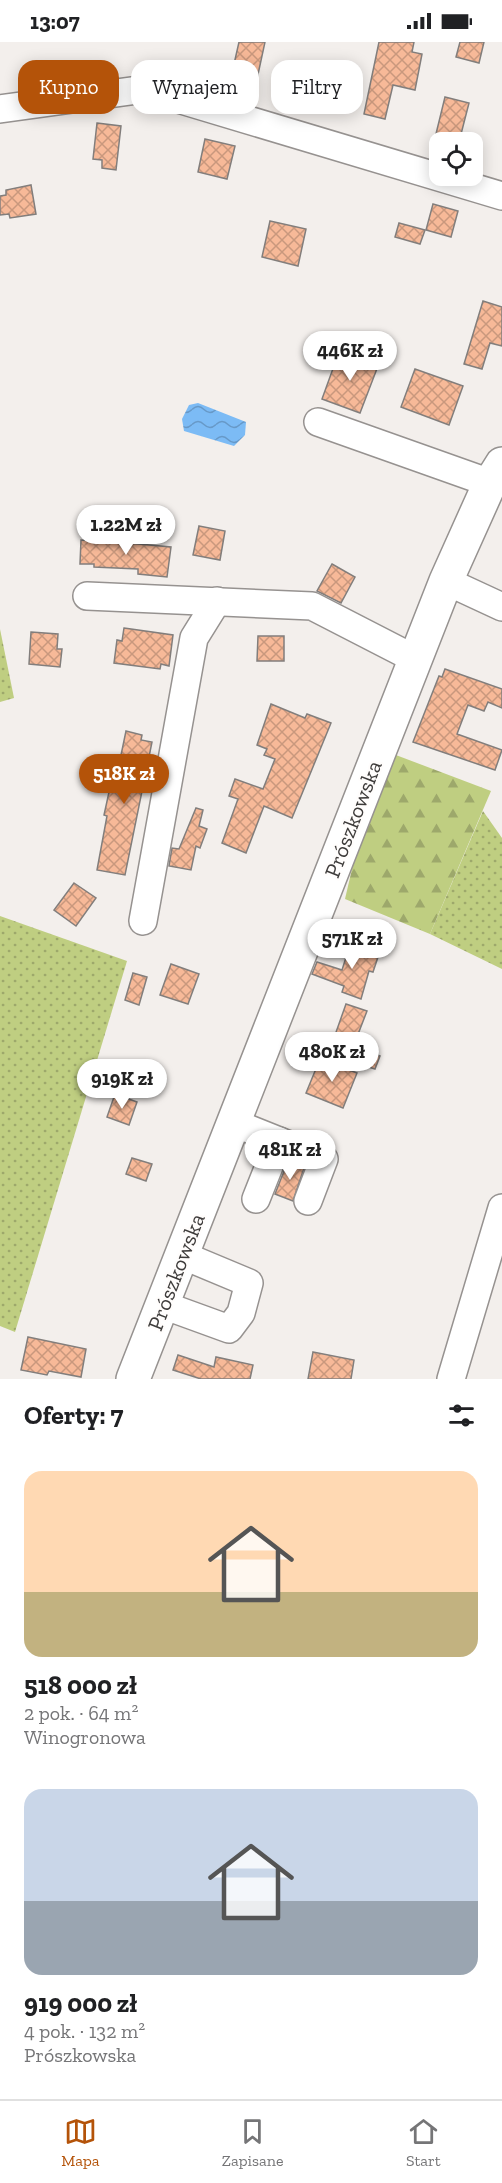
<!DOCTYPE html>
<html lang="pl">
<meta charset="utf-8">
<style>
body{margin:0;font-family:"Zilla Slab",serif;background:#f2f2f2;color:#202124;height:100vh;display:flex;flex-direction:column;font-size:22px;white-space:nowrap}
*{box-sizing:border-box;margin:0}
p{font-size:20px;color:#757577}
.icon{flex:none;width:33px;height:33px;fill:none;stroke:currentColor;stroke-width:2;stroke-linecap:round;stroke-linejoin:round}
.map{position:relative;height:1337px;overflow:hidden}
.side{display:flex;flex-direction:column;background:#fff;flex:1}
.side>*{flex:none}
.guide{position:absolute;left:18px;top:18px;width:466px;height:54px;display:flex;gap:12px}
.buttons{position:absolute;left:429px;top:90px;display:grid;gap:12px}
.buttons a{display:grid;place-items:center;width:54px;height:54px;border-radius:12px;background:#fff;box-shadow:0 3px 15px #0003;font-size:30px}
.price{position:absolute;translate:-50% -51px;padding:0 14px;border-radius:21px;background:#fff;color:#222;font-size:20px;line-height:39px;filter:drop-shadow(0 2px 3px #0008)}
.price::after{content:'';position:absolute;left:50%;top:36px;width:18px;height:14px;margin-left:-9px;background:inherit;clip-path:polygon(0 0,100% 0,50% 100%)}
.price.selected{background:#b45309;color:#fff}
ul{padding:0;list-style:none}
li{display:grid;align-content:center;gap:12px;height:318px;padding:0 24px}
li span{display:grid;place-items:center;height:186px;border-radius:18px;color:#555}
li>.icon{margin-inline-start:auto}
span .icon{width:108px;height:108px;fill:#fffc;stroke-width:1}
li b{font-size:26px}
h2{display:flex;justify-content:space-between;align-items:center;height:72px;padding:0 24px;font-size:26px}
.tag{padding:0 21px;border-radius:18px;background:#fff;box-shadow:0 3px 15px #0003;font-size:21px;line-height:54px}
.tag.selected{background:#b45309;color:#fff}
.status{display:flex;justify-content:space-between;align-items:center;height:42px;padding:0 30px;background:#fff;direction:ltr}
.status svg{height:16px;fill:currentColor}
.tabs{display:flex;justify-content:space-around;align-items:center;height:84px;border-top:2px solid #e0e0e0;background:#fff;font-size:16px;color:#757577}
.tabs a{display:grid;justify-items:center;gap:3px}
.tabs .selected{color:#b45309}
.map>svg:first-child{display:block}
</style>
<div class="status"><b>13:07</b><svg viewBox="0 0 49 12"><path d="M0 12V9h3v3zM5 12V6h3v6zM10 12V3h3v9zM15 12V0h3v12zM26 1h20v11H26zM47 4h2v5h-2z"/></svg></div>
<div class="map">
<svg width="502" height="1337" viewBox="0 0 502 1337">
<defs>
<pattern id="grass-dots" width="8" height="8" patternUnits="userSpaceOnUse" patternTransform="scale(1.5)"><rect width="8" height="8" fill="#bfce81"/><path d="M2 2h.1M6 6h.1" fill="none" stroke="#9da86b" stroke-width="1.8" stroke-linecap="round"/></pattern>
<pattern id="forest-firs" width="22" height="20" patternUnits="userSpaceOnUse" patternTransform="scale(1.5)"><rect width="22" height="20" fill="#bfce81"/><path d="M5 1l3.5 6h-7zM16 11l3.5 6h-7z" fill="#9da86b"/></pattern>
<pattern id="water-waves" width="16" height="10" patternUnits="userSpaceOnUse" patternTransform="scale(1.5)"><rect width="16" height="10" fill="#7cbbf5"/><path d="M0 5q4-4 8 0t8 0" fill="none" stroke="#6799c8"/></pattern>
<pattern id="building-cross-hatch" width="8" height="8" patternUnits="userSpaceOnUse" patternTransform="scale(1.5)"><rect width="8" height="8" fill="#f7b998"/><path d="M0 0l8 8M0 8l8-8" fill="none" stroke="#c9987d"/></pattern>
</defs>
<rect width="100%" height="100%" fill="#f3efec"/>
<g fill="url(#grass-dots)">
<path d="M0,587L14,656L0,660Z"/>
<path d="M483,769L502,796V927L430,892Z"/>
<path d="M0,874L127,919L15,1290L0,1284Z"/>
</g>
<path fill="url(#forest-firs)" d="M380,707L491,749L430,892L345,857Z"/>
<path fill="url(#water-waves)" d="M198,361L246,380L245,393L234,404L184,389L182,377L189,363Z"/>
<g fill="url(#building-cross-hatch)" stroke="#827e7c" stroke-width="1.5">
<path d="M239,0H265L257,37L232,31Z"/>
<path d="M379,0H414L412,10L422,12L415,48L393,43L385,77L364,72Z"/>
<path d="M460,0H484L479,21L456,15Z"/>
<path d="M445,55L469,61L459,100H434Z"/>
<path d="M97,81L121,84L116,128L102,126V118L93,117Z"/>
<path d="M205,97L235,104L227,137L198,130Z"/>
<path d="M31,143L36,172L10,176L9,172L0,173V154L6,153V148Z"/>
<path d="M433,162L458,169L451,195L426,188Z"/>
<path d="M270,179L306,187L298,224L262,215Z"/>
<path d="M399,181L425,188L420,202L395,195Z"/>
<path d="M483,259L502,265V304L490,301L482,327L464,322Z"/>
<path d="M339,310L378,324L360,371L322,357Z"/>
<path d="M415,327L463,344L449,383L401,365Z"/>
<path d="M199,484L225,489L220,518L193,513Z"/>
<path d="M96,493H117V500L171,505L167,535L138,532V527L94,525V522H80L81,498L95,499Z"/>
<path d="M332,522L355,535L341,561L317,549Z"/>
<path d="M124,586L173,593L169,624L161,622L160,627L114,621L117,598L122,599Z"/>
<path d="M31,590L58,592L57,607H62L60,625L29,622Z"/>
<path d="M258,594H284V619H257Z"/>
<path d="M445,627L502,647V666L488,660L484,669L468,663L457,692L502,708L495,728L413,700L439,634L442,635Z"/>
<path d="M271,662L305,676L307,672L331,681L292,776L264,764L246,811L222,801L238,757L229,754L235,737L263,747L275,717L264,713L267,707L257,703Z"/>
<path d="M126,689L142,693L141,698L152,700L125,833L97,828L107,774L104,773L111,741L115,742Z"/>
<path d="M196,766L203,768L199,784L207,787L200,806L196,804L191,828L169,824L172,806L179,807Z"/>
<path d="M74,841L96,856L76,884L54,868Z"/>
<path d="M358,899L381,906L373,930L369,929L361,957L342,950L344,944L312,932L317,920L342,928L348,909L354,912Z"/>
<path d="M171,922L199,932L188,962L160,953Z"/>
<path d="M133,931L147,935L139,963L125,958Z"/>
<path d="M346,962L367,969L355,1000L335,993Z"/>
<path d="M365,1008L380,1014L375,1027L359,1022Z"/>
<path d="M320,1017L357,1031L343,1066L306,1051Z"/>
<path d="M115,1052L137,1060L129,1083L107,1075Z"/>
<path d="M132,1116L152,1122L146,1139L126,1132Z"/>
<path d="M288,1119L304,1126L293,1159L275,1152Z"/>
<path d="M28,1295L86,1307L81,1335L49,1329L47,1333L21,1328Z"/>
<path d="M313,1310L354,1318L351,1337H308Z"/>
<path d="M178,1313L214,1325L216,1315L253,1323L250,1337H201L173,1328Z"/>
</g>
<g fill="none" stroke-linecap="round" stroke-linejoin="round">
<g stroke="#969290" stroke-width="30">
<g id="minor">
<path d="M0,67L138,48L158,51L502,154"/>
<path d="M318,380L490,441"/>
<path d="M446,539L502,565"/>
<path d="M87,554L312,564L415,617"/>
<path d="M143,879L194,596L217,559"/>
<path d="M234,1081L324,1117L308,1159"/>
<path d="M256,1157L279,1099"/>
<path d="M163,1263L229,1287L241,1271L249,1241L182,1213"/>
<path d="M451,1337L502,1166"/>
</g>
</g>
<g stroke="#969290" stroke-width="36">
<path id="major" d="M133,1337L446,539L490,441L502,422"/>
</g>
<use href="#minor" stroke="#fff" stroke-width="27"/>
<use href="#major" stroke="#fff" stroke-width="33"/>
</g>
<g text-anchor="middle" dominant-baseline="central" stroke-width="4.5" stroke-linejoin="round" paint-order="stroke">
<g font-size="22" fill="#3e3c3b" stroke="#fffdfc">
<text transform="translate(353 777) rotate(-69)">Prószkowska</text>
<text transform="translate(176 1230) rotate(-69)">Prószkowska</text>
</g>
</g>
</svg>
<div class="buttons">
<a><svg class="icon" aria-label="locate" viewBox="0 0 24 24"><circle cx="12" cy="12" r="6"/><path d="M12 2v4M12 18v4M2 12h4M18 12h4"/></svg></a>
</div>
<b class="price" style="left:350px;top:340px">446K zł</b>
<b class="price" style="left:126px;top:514px">1.22M zł</b>
<b class="price selected" style="left:124px;top:763px">518K zł</b>
<b class="price" style="left:352px;top:928px">571K zł</b>
<b class="price" style="left:332px;top:1041px">480K zł</b>
<b class="price" style="left:122px;top:1068px">919K zł</b>
<b class="price" style="left:290px;top:1139px">481K zł</b>
<div class="guide">
<a class="tag selected">Kupno</a>
<a class="tag">Wynajem</a>
<a class="tag">Filtry</a>
</div>
</div>
<section class="side">
<h2>Oferty: 7<svg class="icon" aria-label="filters" viewBox="0 0 24 24"><path d="M4 7h16M4 17h16"/><circle cx="9" cy="7" r="2"/><circle cx="15" cy="17" r="2"/></svg></h2>
<ul>
<li><span style="background:linear-gradient(#ffd9b3 65%,#c2b280 0)"><svg class="icon" aria-label="home" viewBox="0 0 24 24"><path d="M3 11l9-7 9 7M6 9v11h12V9"/></svg></span><div><b>518 000 zł</b><p>2 pok. · 64 m²</p><p>Winogronowa</p></div></li>
<li><span style="background:linear-gradient(#c9d6e8 60%,#9aa5b1 0)"><svg class="icon" aria-label="home" viewBox="0 0 24 24"><path d="M3 11l9-7 9 7M6 9v11h12V9"/></svg></span><div><b>919 000 zł</b><p>4 pok. · 132 m²</p><p>Prószkowska</p></div></li>
</ul>
</section>
<nav class="tabs">
<a class="selected"><svg class="icon" aria-label="map" viewBox="0 0 24 24"><path d="M3 6l6-2 6 2 6-2v14l-6 2-6-2-6 2zM9 4v14M15 6v14"/></svg>Mapa</a>
<a><svg class="icon" aria-label="saved" viewBox="0 0 24 24"><path d="M7 4h10v16l-5-4-5 4z"/></svg>Zapisane</a>
<a><svg class="icon" aria-label="home" viewBox="0 0 24 24"><path d="M3 11l9-7 9 7M6 9v11h12V9"/></svg>Start</a>
</nav>
